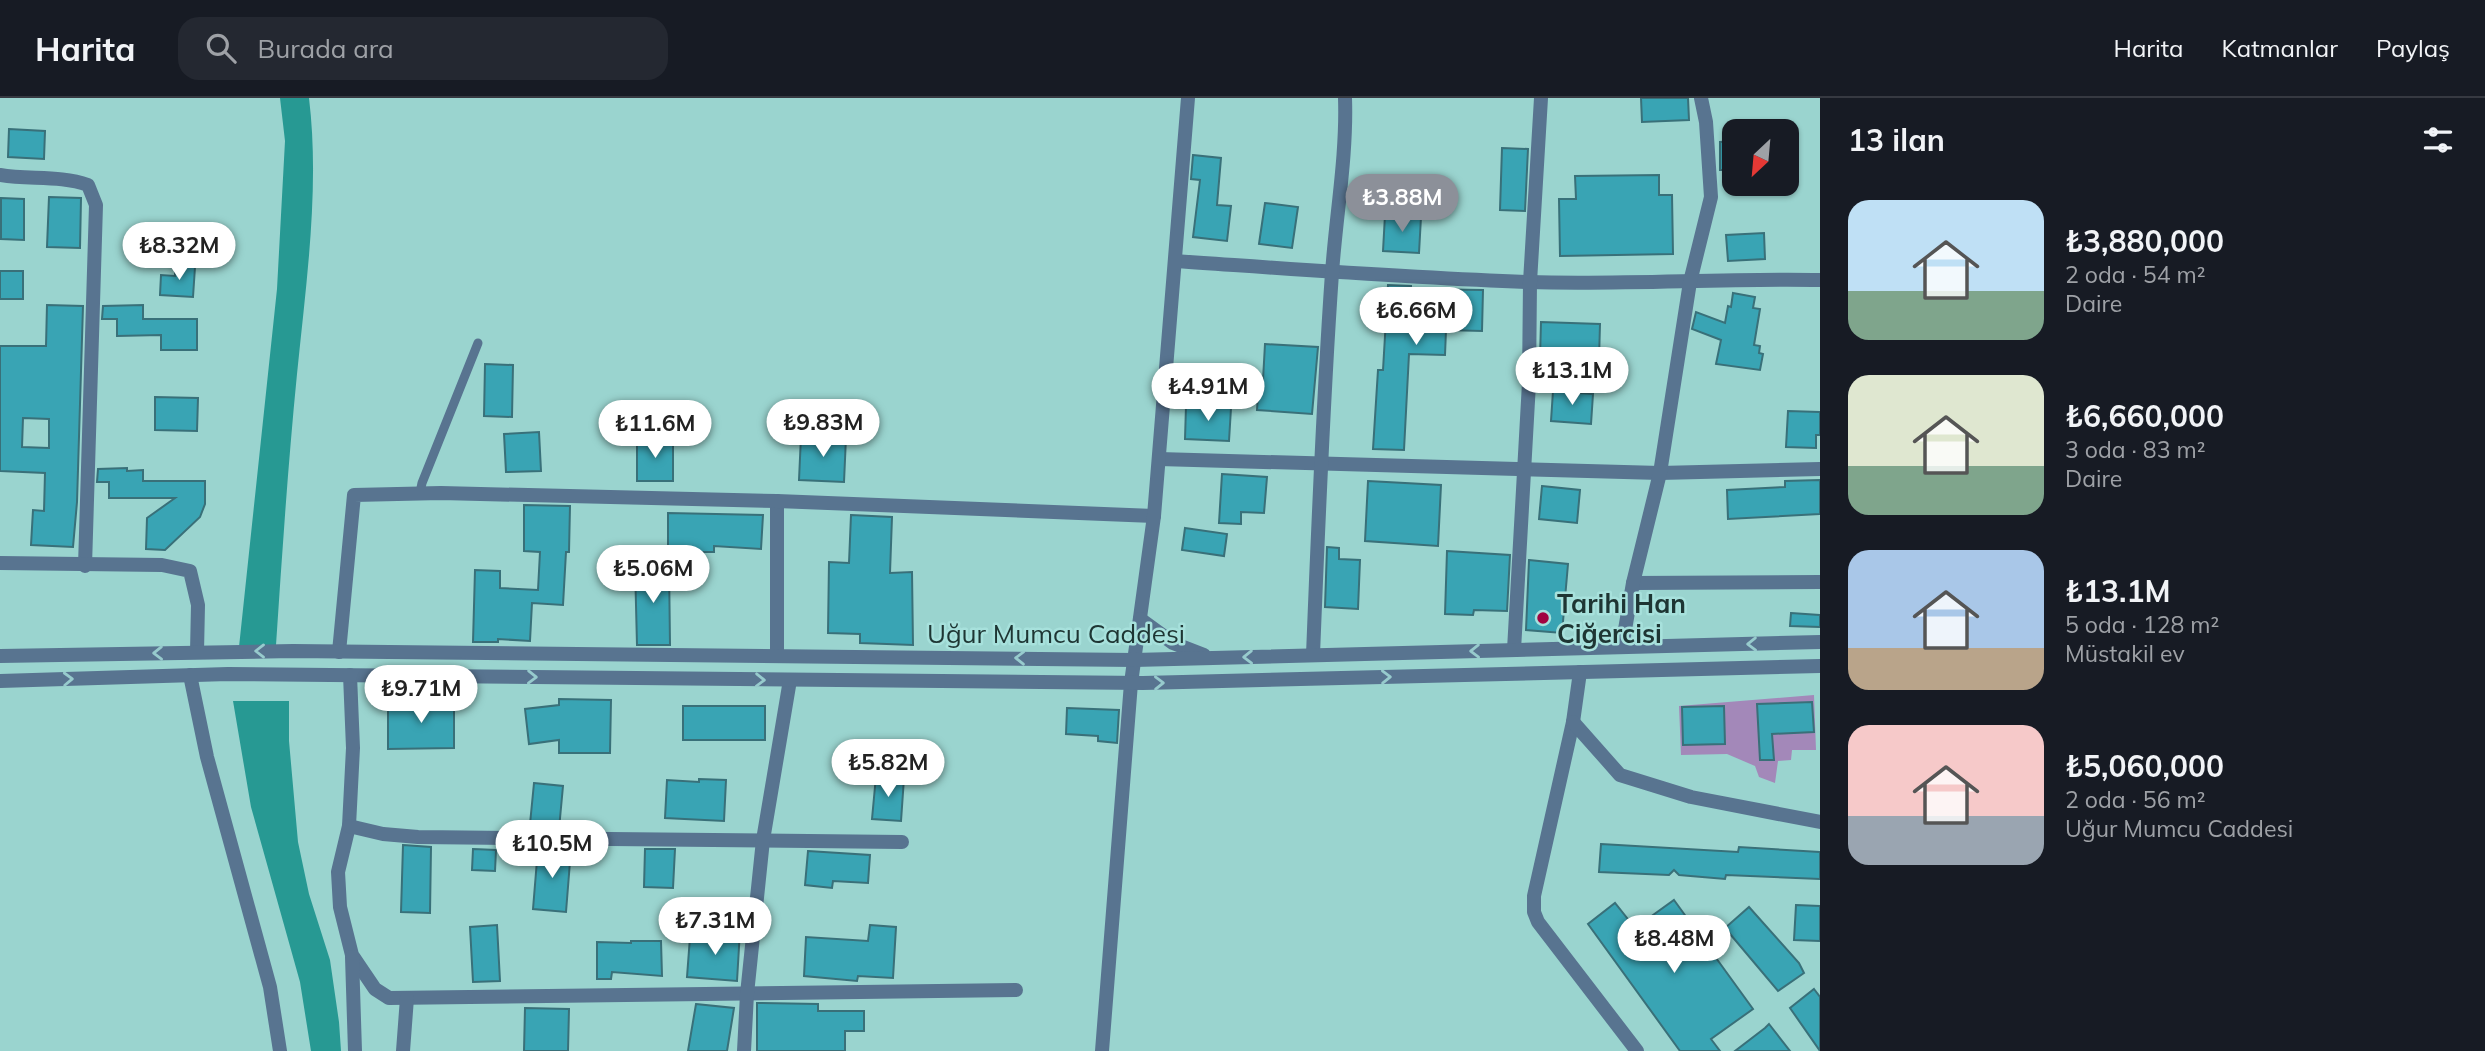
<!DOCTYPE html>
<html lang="tr">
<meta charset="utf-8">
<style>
body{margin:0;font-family:Mulish,sans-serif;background:#242831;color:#f1f3f6;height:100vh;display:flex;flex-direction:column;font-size:26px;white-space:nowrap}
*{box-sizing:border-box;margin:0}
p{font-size:23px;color:#9ea1a6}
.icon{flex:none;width:38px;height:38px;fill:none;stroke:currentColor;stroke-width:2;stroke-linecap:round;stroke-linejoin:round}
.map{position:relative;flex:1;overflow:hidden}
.side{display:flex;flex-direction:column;background:#171b24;width:665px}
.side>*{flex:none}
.needle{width:46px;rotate:206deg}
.tools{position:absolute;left:1722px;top:21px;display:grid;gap:14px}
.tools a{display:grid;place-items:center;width:77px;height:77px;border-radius:14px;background:#171b24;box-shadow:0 2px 5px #0004;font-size:35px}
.price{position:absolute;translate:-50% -60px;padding:0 16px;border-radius:24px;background:#fff;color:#222;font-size:23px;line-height:46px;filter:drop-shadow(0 2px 4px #0008)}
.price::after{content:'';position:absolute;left:50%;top:42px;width:21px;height:16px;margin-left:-10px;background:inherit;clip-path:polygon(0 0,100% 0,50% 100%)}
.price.current{background:#8c9099;color:#fff}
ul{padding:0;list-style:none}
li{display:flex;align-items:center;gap:21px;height:175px;padding:0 28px}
li span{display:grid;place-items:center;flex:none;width:196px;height:140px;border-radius:21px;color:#555}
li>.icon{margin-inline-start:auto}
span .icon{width:84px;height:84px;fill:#fffc;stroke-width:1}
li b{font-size:30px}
h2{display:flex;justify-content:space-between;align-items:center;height:84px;padding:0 28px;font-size:30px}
header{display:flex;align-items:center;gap:42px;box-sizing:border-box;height:98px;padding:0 35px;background:#171b24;border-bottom:2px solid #363941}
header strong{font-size:33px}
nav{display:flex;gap:38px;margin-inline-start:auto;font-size:24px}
.search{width:490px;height:63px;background:#242831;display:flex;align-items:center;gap:18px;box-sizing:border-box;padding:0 24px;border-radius:21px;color:#9ea1a6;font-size:26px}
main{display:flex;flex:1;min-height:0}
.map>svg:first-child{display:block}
</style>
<header>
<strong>Harita</strong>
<div class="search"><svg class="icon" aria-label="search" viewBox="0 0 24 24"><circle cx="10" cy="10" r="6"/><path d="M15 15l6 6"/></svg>Burada ara</div>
<nav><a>Harita</a><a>Katmanlar</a><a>Paylaş</a></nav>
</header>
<main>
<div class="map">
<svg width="1820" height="953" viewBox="0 0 1820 953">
<rect width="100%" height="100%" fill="#9ad4cf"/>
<path fill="#a388b9" d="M1814,597L1816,652H1792L1791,662L1778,663L1775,685L1759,679L1755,668L1727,656L1681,657L1679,608Z"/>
<g fill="#279993">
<path d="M280,0H309C320,90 306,186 297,276C288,367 282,457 276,547L239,549L277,191L285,43Z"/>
<path d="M233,603H289V643L298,744L309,796L330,862L339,924L341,953H311L300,884L251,709Z"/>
</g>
<g fill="#39a4b4" stroke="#397079" stroke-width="2" fill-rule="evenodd">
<path d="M1641,0H1688L1689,22L1642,24Z"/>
<path d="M9,31L45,33L44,61L8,59Z"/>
<path d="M1734,43V72H1720V44Z"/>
<path d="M1502,50L1528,51L1525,113L1500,112Z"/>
<path d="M1193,57L1221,60L1217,107L1231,108L1227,143L1193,139L1200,82L1191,81Z"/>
<path d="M1659,77V97H1672L1673,156L1560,158L1559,101H1576L1575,78Z"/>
<path d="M49,99L81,100L80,150L47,149Z"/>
<path d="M1,100L24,101V142L1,141Z"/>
<path d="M1265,105L1298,109L1292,150L1259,146Z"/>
<path d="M1385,117L1421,119L1419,155L1383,153Z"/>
<path d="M1764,135L1765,161L1728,163L1726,137Z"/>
<path d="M175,167L195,169L193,199L160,197L161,177L175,178Z"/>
<rect x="0" y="173" width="23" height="28"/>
<path d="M1388,187L1411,188V191L1483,192L1482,233L1446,232L1445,257L1409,256L1404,352L1373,351L1378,272H1383Z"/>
<path d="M1733,195L1755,199L1753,210L1760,211L1754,247L1760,248L1759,255L1763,256L1760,272L1716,266L1721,242L1692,231L1696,214L1725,225L1728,208L1731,209Z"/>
<path d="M47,207L83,208L77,404L73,449L31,447L33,412L44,413L45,375L0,373V248H46ZM23,320L49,321V350L22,349Z"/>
<path d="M143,207V221H197V252H161V237L117,238V221H102L103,208Z"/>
<path d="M1541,224L1600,226L1599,262L1540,260Z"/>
<path d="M1265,246L1318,249L1312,316L1257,312L1259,282H1263Z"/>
<path d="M485,266L513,267L512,319L484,318Z"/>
<path d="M1553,293L1593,296L1591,326L1551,323Z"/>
<path d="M155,299L198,300L197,333L155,332Z"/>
<path d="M1186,308L1231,310L1229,343L1185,341Z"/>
<path d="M1788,313L1820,314V337H1816V350L1786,349Z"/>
<path d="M539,334L541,373L506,374L504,336Z"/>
<path d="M801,338L846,339L844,384L799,382Z"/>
<path d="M673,341V383H637V342Z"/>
<path d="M127,370V373L143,372V383H205V406L200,419L165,452L146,451L147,420L175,400H109V384H97L98,371Z"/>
<path d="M1222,376L1267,379L1264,415L1241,414V426L1219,425Z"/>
<path d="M1820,382V416L1728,421L1727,392L1785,389V383Z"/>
<path d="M1368,383L1441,387L1438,448L1365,443Z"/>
<path d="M1542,388L1580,392L1577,425L1539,421Z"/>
<path d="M524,407L570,408L569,454H566L563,507L532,505L530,543L498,541V544H473L475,472L500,473V490L538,492L540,454L524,453Z"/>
<path d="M668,415L763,417L761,451L714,448V454H668Z"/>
<path d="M851,417L892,419L890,475L912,474L913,547L860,545V536L828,535L829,464L849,465Z"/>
<path d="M1185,430L1227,436L1224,458L1182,452Z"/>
<path d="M1327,449L1339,450V461L1360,462L1358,511L1325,509Z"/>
<path d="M1447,453L1510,457L1507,513L1474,512L1473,517L1445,516Z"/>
<path d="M1529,462L1568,466L1562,535L1526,532Z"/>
<path d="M669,466L670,547H637L635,467Z"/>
<path d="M1791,515L1820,517V529L1790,528Z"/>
<path d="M559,601L611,602L610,655H559V642L529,646L525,611L559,607Z"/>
<path d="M388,603H454V650L388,651Z"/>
<path d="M1812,604L1814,634L1772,636L1774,662H1760L1757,606Z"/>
<rect x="683" y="608" width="82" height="34"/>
<path d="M1724,608L1725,646L1683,647L1682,609Z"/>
<path d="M1067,610L1119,612L1117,645L1098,643V638L1066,636Z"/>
<path d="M876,678L904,680L901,723L872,721Z"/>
<path d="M699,681L726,682L724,723L665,720L667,682L699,684Z"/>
<path d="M534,685L563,688L559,731H540V727L530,726Z"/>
<path d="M1601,746L1738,754L1739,749L1820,754V781L1726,777L1725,781L1679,777L1674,772L1669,777L1599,774Z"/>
<path d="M403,747L431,749L430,815L401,814Z"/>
<path d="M538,750L571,751L566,814L533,811Z"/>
<path d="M473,751L496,752L495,773L472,772Z"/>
<path d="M645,751H675L673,790L644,789Z"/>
<path d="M808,753L870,757L868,785L833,783L832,790L805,787Z"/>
<path d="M1674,802L1753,911L1711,941L1720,953H1680L1588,826L1615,805L1635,830Z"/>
<path d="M1796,807L1820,808V843L1794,842Z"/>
<path d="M1749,809L1799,865L1804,875L1778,893L1725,830Z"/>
<path d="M497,827L500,883L473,884L470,829Z"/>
<path d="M870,827L896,829L893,880L858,878L857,883L804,878L806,839L868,843Z"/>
<path d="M726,831L740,832L737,883L687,879L690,839L726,841Z"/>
<path d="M631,843H661L662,878L612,874L611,881H597V844L631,845Z"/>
<path d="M1814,891L1820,899V953L1790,910Z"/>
<path d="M757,905L818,906V913H864V933H845V953H757Z"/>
<path d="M696,906L734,910L727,953H688Z"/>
<path d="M525,910L569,911L568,953H524Z"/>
<path d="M1769,926L1790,953H1735L1765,930Z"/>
</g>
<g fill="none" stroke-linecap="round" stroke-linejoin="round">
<path stroke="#587490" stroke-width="9" d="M420,395L422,385L478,245"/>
<g stroke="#587490" stroke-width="14">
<path d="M0,77C29,82 60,77 88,87L96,107L85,468"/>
<path d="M1175,163C1293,171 1411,180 1529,184C1626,187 1723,180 1820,182"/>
<path d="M1159,361L1660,375L1820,371"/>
<path d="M777,403V558"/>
<path d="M0,465L162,467L190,473L198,507L197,554"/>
<path d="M1633,485L1820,484"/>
<path d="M1622,549L1633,485L1660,375L1690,184L1711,99L1706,24L1701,0"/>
<path d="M1514,552L1529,285L1530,184L1541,0"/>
<path d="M339,554L354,397L441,395L777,403L1154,418"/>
<path d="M1313,557C1318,430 1323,302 1332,175C1336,117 1347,58 1345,0"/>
<path d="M1580,574L1573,624L1534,798V814L1538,824L1637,953"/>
<path d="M190,577L207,659L270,889L280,953"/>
<path d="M350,577L353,650L349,728L338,774L340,809L352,857L375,891L389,900L1016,892"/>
<path d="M1573,624L1620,677L1691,699L1820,724"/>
<path d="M349,728L383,736L418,739L902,744"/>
<path d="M352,859L355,953"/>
<path d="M403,953L407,900"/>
<path d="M744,953L747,896L763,742L790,582"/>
<path d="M1102,953L1131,585L1154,418L1188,0"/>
</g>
<g stroke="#587490" stroke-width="14">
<path d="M1140,521L1173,545L1204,557"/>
<path d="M0,558L293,553L1134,562L1820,544"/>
<path d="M0,583L228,576L1143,585L1820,568"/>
</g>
</g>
<defs><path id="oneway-chevron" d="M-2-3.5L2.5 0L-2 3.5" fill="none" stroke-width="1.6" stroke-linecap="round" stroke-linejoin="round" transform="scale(1.75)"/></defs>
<g stroke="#97cbcd">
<use href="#oneway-chevron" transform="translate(1752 546) rotate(179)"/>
<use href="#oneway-chevron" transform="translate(260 553) rotate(180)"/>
<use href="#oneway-chevron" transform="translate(1475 553) rotate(179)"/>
<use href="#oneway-chevron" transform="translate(158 555) rotate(179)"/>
<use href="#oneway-chevron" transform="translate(1248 559) rotate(179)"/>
<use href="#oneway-chevron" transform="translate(1020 560) rotate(-179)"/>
<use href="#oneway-chevron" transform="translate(532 579) rotate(1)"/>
<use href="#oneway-chevron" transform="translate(1386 579) rotate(-1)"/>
<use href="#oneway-chevron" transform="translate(68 581) rotate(-2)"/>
<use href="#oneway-chevron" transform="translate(760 582) rotate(1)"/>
<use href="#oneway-chevron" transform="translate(1159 585) rotate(-1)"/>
</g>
<circle fill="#a10441" stroke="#a7e1dc" stroke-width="2.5" cx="1543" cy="520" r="7"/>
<g text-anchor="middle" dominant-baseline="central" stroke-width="5" stroke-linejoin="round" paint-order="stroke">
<g font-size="26" font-weight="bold" fill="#1e3533" stroke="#a7e1dc" text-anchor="start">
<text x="1557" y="505">Tarihi Han<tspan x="1557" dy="30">Ciğercisi</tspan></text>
</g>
<g font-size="26" fill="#1e3533" stroke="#a7e1dc">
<text x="1056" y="535">Uğur Mumcu Caddesi</text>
</g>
</g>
</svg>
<div class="tools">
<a><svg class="needle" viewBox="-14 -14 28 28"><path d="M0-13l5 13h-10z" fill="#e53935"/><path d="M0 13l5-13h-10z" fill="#9ea1a6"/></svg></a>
</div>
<b class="price current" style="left:1402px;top:136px">₺3.88M</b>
<b class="price" style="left:179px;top:184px">₺8.32M</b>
<b class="price" style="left:1416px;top:249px">₺6.66M</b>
<b class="price" style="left:1572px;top:309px">₺13.1M</b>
<b class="price" style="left:1208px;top:325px">₺4.91M</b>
<b class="price" style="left:823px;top:361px">₺9.83M</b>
<b class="price" style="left:655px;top:362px">₺11.6M</b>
<b class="price" style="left:653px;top:507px">₺5.06M</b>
<b class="price" style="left:421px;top:627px">₺9.71M</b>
<b class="price" style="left:888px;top:701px">₺5.82M</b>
<b class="price" style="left:552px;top:782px">₺10.5M</b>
<b class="price" style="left:715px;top:859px">₺7.31M</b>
<b class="price" style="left:1674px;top:877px">₺8.48M</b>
</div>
<section class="side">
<h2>13 ilan<svg class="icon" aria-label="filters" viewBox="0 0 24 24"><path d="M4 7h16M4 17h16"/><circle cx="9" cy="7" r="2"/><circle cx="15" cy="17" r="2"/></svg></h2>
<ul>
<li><span style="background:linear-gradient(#bfe0f5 65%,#7fa58c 0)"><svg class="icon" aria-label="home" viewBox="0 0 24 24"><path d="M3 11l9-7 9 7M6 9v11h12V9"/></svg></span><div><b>₺3,880,000</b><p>2 oda · 54 m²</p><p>Daire</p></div></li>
<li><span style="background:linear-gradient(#dfe7d0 65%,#7fa58c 0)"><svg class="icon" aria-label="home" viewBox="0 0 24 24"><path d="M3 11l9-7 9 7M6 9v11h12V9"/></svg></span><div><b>₺6,660,000</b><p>3 oda · 83 m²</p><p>Daire</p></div></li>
<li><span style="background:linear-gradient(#a9c7e8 70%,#b9a48a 0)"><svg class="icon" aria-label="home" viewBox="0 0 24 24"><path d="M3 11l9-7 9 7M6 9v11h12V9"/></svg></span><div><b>₺13.1M</b><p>5 oda · 128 m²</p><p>Müstakil ev</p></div></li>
<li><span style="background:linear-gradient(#f6c9c9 65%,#9aa5b1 0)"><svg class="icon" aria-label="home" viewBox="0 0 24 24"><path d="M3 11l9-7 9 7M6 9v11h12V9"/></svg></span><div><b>₺5,060,000</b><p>2 oda · 56 m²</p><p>Uğur Mumcu Caddesi</p></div></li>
</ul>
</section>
</main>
